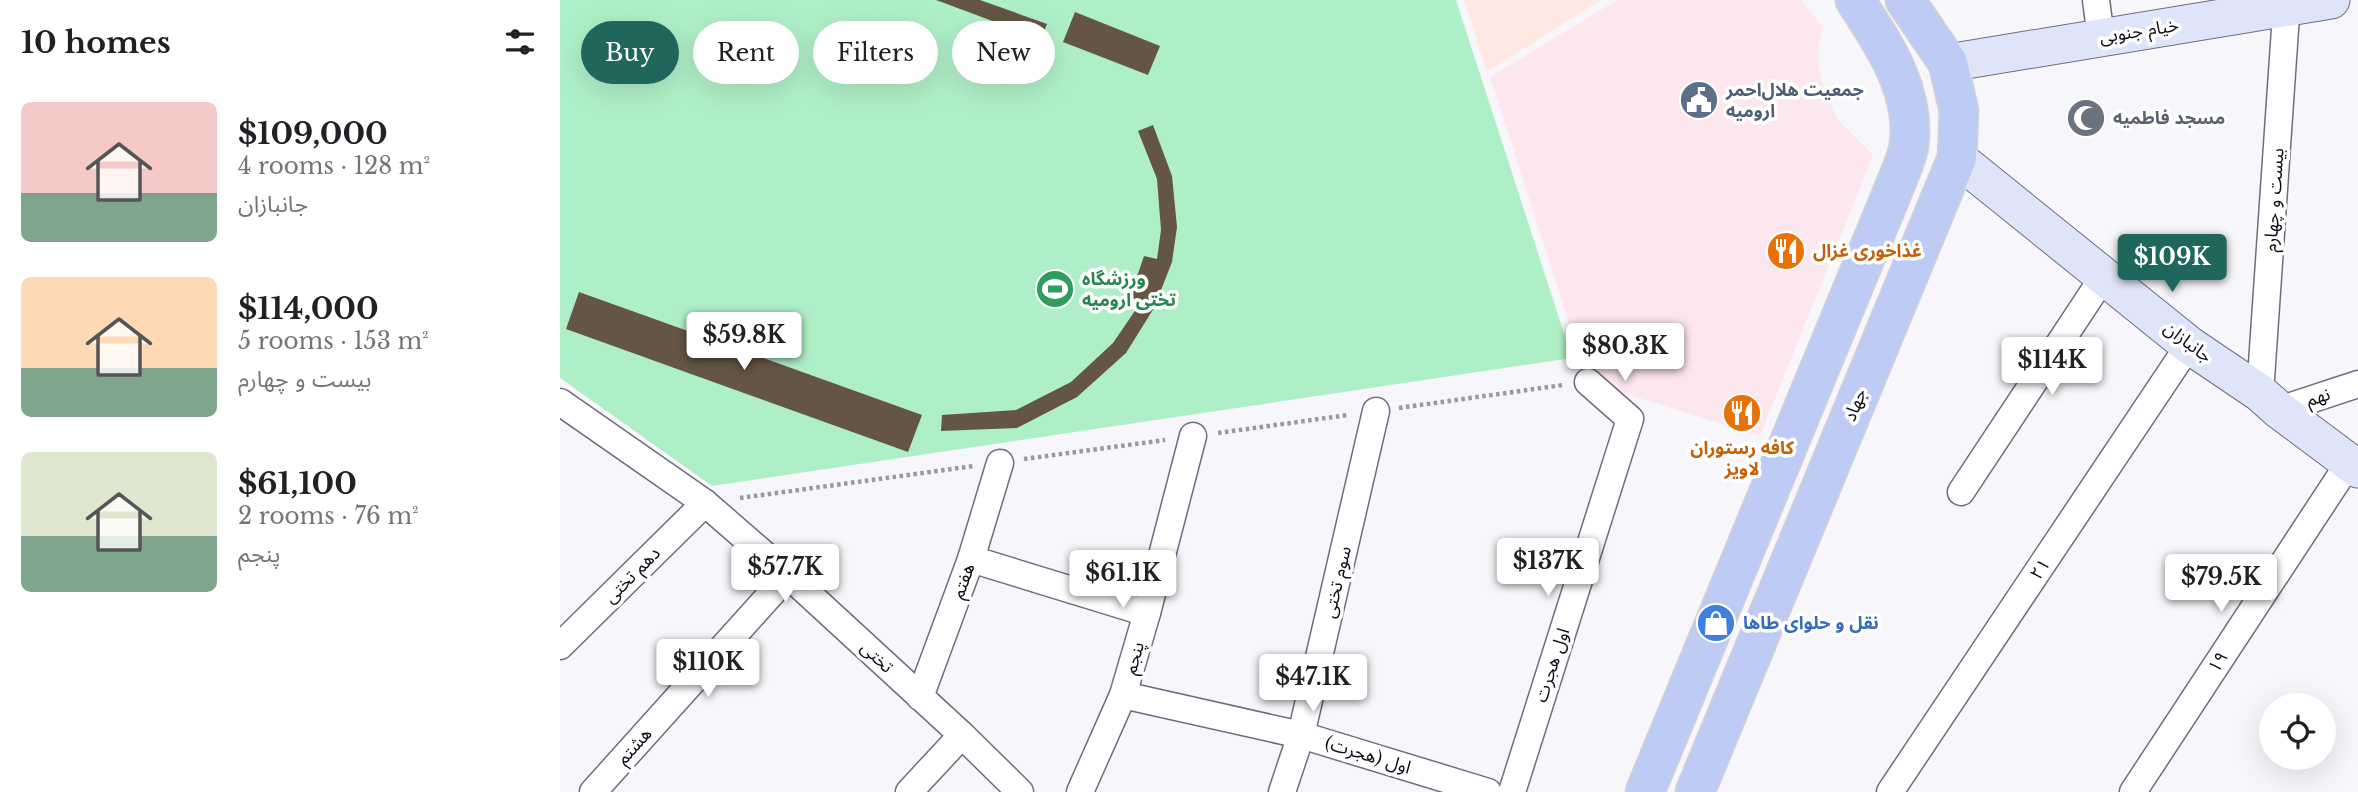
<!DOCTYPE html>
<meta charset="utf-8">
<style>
body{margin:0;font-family:"Libre Baskerville","Noto Sans Arabic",serif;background:#f2f2f2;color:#202124;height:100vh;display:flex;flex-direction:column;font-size:26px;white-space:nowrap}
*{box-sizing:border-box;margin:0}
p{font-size:23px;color:#757577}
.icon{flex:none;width:38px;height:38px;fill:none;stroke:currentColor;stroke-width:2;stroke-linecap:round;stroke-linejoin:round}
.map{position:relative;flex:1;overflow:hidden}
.drawer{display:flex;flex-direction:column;background:#fff;width:560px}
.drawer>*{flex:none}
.hud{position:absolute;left:21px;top:21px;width:665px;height:63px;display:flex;gap:14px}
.controls{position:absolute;left:1699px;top:693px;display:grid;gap:14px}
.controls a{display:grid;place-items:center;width:77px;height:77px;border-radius:50%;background:#fff;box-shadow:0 7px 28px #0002;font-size:35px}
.price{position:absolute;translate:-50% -60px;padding:0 16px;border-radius:7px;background:#fff;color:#222;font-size:23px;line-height:46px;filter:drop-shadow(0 2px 4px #0008)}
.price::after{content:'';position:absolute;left:50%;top:42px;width:21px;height:16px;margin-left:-10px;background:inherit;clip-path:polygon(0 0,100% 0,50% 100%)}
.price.active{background:#1f675c;color:#fff}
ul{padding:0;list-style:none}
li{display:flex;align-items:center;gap:21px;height:175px;padding:0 21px}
li span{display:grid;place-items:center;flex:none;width:196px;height:140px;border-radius:10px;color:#555}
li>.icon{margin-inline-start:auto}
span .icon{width:84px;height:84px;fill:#fffc;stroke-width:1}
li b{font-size:30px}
h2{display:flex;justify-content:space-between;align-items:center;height:84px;padding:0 21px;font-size:30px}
.pill{padding:0 24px;border-radius:32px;background:#fff;box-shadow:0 7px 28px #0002;font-size:24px;line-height:63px}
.pill.active{background:#1f675c;color:#fff}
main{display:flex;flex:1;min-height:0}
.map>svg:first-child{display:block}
</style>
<main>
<section class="drawer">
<h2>10 homes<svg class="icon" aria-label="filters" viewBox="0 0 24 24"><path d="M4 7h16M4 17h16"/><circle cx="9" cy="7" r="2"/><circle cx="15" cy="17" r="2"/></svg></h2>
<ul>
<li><span style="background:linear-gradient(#f6c9c9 65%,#7fa58c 0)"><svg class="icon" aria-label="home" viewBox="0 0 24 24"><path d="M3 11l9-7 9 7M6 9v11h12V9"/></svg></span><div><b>$109,000</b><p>4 rooms · 128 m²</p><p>جانبازان</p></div></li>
<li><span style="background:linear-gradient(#ffd9b3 65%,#7fa58c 0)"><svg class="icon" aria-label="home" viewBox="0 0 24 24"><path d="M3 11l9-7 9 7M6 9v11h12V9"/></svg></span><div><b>$114,000</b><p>5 rooms · 153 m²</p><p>بیست و چهارم</p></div></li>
<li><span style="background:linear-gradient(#dfe7d0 60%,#7fa58c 0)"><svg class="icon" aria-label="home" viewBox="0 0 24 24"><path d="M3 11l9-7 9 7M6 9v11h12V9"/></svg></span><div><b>$61,100</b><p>2 rooms · 76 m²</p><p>پنجم</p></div></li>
</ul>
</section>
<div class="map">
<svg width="1798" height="792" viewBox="0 0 1798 792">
<rect width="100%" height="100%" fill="#f7f7fb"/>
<path fill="#fce7ee" d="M1057,0H1241L1263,27L1257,56L1264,89L1277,119L1313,155L1200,436L1028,382L930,77Z"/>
<path fill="#fde9e1" d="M904,0H1041L927,72Z"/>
<path fill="#afefc7" d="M0,0H896L1012,358L152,486L0,378Z"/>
<g fill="#645545">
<path d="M376,0H420L487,24L481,39Z"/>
<path d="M515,12L600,46L588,75L503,42Z"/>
<path d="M593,125L612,176L617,227L612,262L594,308L566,353L517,397L457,428L381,431L382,415L456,410L511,382L553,343L581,302L570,297L584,256L597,259L601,230L597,179L578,131Z"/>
<path d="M19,292L362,415L348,452L6,329Z"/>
</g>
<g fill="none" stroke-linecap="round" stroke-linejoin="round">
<g stroke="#6f6c80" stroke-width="29">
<g id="minor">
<path d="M1536,0L1541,38"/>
<path d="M1700,393L1727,0"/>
<path d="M0,402L145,503L228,575L402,735L460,792"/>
<path d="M1719,410L1798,384"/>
<path d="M1401,492L1544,276"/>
<path d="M411,559L587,613"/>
<path d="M0,646L145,503"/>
<path d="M563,695L741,735L928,792"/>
<path d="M360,697L411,559L440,463"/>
<path d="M33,792L228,575"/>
<path d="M349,792L402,735"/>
<path d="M520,792L563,695L587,613L633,436"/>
<path d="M722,792L741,735L816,411"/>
<path d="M952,792L1070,419L1028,382"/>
<path d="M1330,792L1629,345"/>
<path d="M1573,792L1789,463"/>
</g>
</g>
<g stroke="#6f6c80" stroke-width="39">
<g id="secondary">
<path d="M1388,63L1771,0"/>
<path d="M1397,158L1629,345L1700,393L1719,410L1798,469"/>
</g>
</g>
<g stroke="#d3d3d5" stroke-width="41">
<g id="primary">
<path d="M1085,792L1330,198C1336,181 1346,163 1349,146C1356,90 1324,45 1295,0"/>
<path d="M1135,792L1397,158L1399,111L1388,63L1345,0"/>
</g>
</g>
<g stroke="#98989d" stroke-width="4.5" stroke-dasharray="3.5 3.5" stroke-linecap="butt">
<path d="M839,408L1003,385"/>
<path d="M658,433L788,415"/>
<path d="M464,459L605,440"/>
<path d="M180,498L414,466"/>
</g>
<use href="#minor" stroke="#fff" stroke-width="26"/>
<use href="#secondary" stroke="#dfe5f9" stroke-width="37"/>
<use href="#primary" stroke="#becbf4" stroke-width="38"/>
</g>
<defs>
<g id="civic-disc" transform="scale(2.0125)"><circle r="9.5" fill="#5c6f8a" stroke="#fff"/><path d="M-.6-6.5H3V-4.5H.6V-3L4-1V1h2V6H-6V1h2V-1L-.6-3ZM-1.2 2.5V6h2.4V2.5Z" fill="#fff"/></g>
<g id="mosque-disc" transform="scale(2.0125)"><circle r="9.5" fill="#6b7280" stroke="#fff"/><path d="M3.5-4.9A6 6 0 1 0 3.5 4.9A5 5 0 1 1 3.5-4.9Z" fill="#fff"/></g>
<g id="restaurant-disc" transform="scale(2.0125)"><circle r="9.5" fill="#e8710a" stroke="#fff"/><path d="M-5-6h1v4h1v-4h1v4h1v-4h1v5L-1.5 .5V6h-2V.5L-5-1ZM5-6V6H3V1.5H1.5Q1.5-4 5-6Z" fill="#fff"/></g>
<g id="stadium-disc" transform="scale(2.0125)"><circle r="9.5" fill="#2e9e5b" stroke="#fff"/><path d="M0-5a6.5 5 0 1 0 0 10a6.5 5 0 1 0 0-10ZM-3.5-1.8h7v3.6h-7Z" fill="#fff"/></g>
<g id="shop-disc" transform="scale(2.0125)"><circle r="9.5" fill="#3f7fe0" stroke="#fff"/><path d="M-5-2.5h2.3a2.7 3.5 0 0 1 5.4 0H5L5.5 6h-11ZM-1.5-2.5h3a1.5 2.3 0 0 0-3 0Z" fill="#fff"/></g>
</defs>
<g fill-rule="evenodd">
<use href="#civic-disc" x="1139" y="100"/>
<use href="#mosque-disc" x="1526" y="118"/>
<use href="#restaurant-disc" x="1226" y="251"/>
<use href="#stadium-disc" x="495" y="289"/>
<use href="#restaurant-disc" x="1182" y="413"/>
<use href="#shop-disc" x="1156" y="623"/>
</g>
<g text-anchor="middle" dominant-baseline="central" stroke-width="7" stroke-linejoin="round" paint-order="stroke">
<g font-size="18" fill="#0d0c13" stroke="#fff">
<text transform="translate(1579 31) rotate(-9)">خیام جنوبی</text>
<text transform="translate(1714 200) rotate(-86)">بیست و چهارم</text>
<text transform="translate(1628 342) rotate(37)">جانبازان</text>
<text transform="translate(1758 397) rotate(-18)">نهم</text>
<text transform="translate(1295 405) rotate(-68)">جهاد</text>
<text transform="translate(1480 569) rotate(-56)">۲۱</text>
<text transform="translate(72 575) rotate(-45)">دهم تختی</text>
<text transform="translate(403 581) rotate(-70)">هفتم</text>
<text transform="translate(777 582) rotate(-77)">سوم تختی</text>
<text transform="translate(317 657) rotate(43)">تختی</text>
<text transform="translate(574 658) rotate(-74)">پنجم</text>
<text transform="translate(1658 662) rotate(-57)">۱۹</text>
<text transform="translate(992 665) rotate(-72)">اول هجرت</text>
<text transform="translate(74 746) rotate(-48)">هشتم</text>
<text transform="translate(808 755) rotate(17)">اول (هجرت)</text>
</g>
<g font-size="18" font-weight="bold" fill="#4e5e75" stroke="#fff" text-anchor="start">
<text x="1166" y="90">جمعیت هلال‌احمر<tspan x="1166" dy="21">ارومیه</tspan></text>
</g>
<g font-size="18" font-weight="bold" fill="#5b616d" stroke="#fff" text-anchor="start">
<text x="1553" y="118">مسجد فاطمیه</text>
</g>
<g font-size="18" font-weight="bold" fill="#c56008" stroke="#fff" text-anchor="start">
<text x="1253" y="251">غذاخوری غزال</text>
<text x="1182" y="448" text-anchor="middle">کافه رستوران<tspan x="1182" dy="21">لاویز</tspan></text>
</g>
<g font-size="18" font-weight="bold" fill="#27864d" stroke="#fff" text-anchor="start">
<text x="522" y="279">ورزشگاه<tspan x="522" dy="21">تختی ارومیه</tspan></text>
</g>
<g font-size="18" font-weight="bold" fill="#366cbe" stroke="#fff" text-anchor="start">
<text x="1183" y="623">نقل و حلوای طاها</text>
</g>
</g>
</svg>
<div class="controls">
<a><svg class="icon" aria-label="locate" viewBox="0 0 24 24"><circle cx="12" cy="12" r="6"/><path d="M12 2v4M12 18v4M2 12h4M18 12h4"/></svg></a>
</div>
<b class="price active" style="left:1612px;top:294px">$109K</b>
<b class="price" style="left:184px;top:372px">$59.8K</b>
<b class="price" style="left:1065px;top:383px">$80.3K</b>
<b class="price" style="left:1492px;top:397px">$114K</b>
<b class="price" style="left:988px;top:598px">$137K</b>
<b class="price" style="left:225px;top:604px">$57.7K</b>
<b class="price" style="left:563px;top:610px">$61.1K</b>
<b class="price" style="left:1661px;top:614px">$79.5K</b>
<b class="price" style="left:148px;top:699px">$110K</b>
<b class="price" style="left:753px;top:714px">$47.1K</b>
<div class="hud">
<a class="pill active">Buy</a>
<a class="pill">Rent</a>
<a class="pill">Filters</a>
<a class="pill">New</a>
</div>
</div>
</main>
